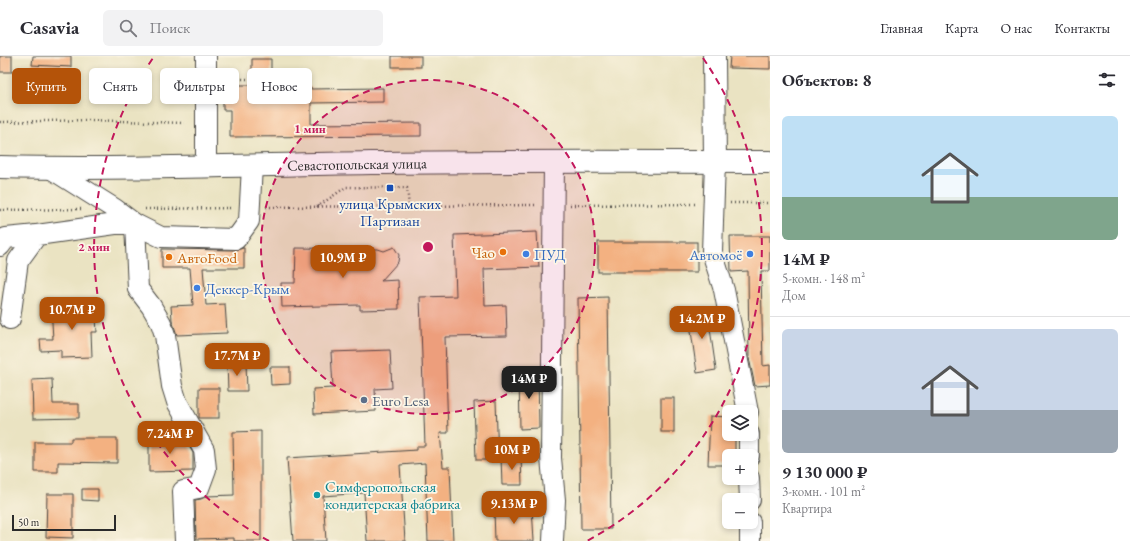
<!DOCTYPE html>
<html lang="ru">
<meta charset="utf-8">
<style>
body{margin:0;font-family:"EB Garamond",serif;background:#f2f2f3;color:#2b2b33;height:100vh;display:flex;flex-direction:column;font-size:15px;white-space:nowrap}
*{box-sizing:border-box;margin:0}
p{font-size:13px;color:#7c7c81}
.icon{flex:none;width:22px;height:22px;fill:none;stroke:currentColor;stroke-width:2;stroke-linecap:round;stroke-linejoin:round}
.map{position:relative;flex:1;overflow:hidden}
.panel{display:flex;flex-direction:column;background:#fff;width:360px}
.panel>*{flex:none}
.guide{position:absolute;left:12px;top:12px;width:380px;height:36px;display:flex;gap:8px}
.buttons{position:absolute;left:722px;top:349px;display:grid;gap:8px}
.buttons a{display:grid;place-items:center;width:36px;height:36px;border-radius:6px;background:#fff;box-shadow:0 2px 6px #0003;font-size:20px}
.scale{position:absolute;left:12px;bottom:10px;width:104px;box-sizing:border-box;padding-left:4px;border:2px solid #2b2b2b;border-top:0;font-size:11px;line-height:14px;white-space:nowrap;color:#2b2b2b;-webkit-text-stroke:3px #fcf5e5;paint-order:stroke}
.price{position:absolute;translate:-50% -34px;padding:0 9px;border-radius:8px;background:#b45309;color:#fff;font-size:13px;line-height:26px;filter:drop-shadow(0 1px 2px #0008)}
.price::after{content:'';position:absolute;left:50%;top:24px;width:12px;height:9px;margin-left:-6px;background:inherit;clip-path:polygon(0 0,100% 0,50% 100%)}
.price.active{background:#222;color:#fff}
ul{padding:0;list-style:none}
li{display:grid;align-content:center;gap:8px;height:212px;padding:0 12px}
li+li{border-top:1px solid #e1e1e2}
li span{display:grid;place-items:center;height:124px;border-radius:6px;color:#555}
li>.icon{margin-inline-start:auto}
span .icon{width:72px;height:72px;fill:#fffc;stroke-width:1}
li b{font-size:17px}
h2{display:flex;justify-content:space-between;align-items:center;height:48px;padding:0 12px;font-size:17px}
.tag{padding:0 14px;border-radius:6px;background:#fff;box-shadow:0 2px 6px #0003;font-size:14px;line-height:36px}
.tag.active{background:#b45309;color:#fff}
header{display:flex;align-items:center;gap:24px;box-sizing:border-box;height:56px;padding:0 20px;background:#fff;border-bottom:1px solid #e1e1e2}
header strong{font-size:19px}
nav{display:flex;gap:22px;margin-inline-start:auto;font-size:14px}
.search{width:280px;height:36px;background:#f2f2f3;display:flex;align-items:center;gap:10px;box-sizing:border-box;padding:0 14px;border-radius:6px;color:#7c7c81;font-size:15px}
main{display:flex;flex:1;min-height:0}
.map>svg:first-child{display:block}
</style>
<header>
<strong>Casavia</strong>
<div class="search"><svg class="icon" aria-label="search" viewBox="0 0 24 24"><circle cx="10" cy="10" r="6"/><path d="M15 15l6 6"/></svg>Поиск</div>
<nav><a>Главная</a><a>Карта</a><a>О нас</a><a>Контакты</a></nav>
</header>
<main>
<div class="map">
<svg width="770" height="485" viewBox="0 0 770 485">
<rect width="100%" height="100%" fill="#fcf5e5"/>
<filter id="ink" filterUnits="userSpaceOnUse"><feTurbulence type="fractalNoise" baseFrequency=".025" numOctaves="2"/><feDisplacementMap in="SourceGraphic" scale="8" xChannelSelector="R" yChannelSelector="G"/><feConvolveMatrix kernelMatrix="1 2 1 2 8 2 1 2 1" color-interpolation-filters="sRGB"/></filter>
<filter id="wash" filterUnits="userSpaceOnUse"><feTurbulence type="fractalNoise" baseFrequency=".012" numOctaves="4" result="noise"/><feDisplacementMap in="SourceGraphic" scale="16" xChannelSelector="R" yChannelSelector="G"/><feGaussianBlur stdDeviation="0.9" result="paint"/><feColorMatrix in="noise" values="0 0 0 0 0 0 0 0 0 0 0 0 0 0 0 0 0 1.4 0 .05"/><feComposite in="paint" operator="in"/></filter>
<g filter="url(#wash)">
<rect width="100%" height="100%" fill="#eae3c2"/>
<g id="blocks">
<g fill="#f3b181">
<rect x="0" y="0" width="12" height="16"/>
<path d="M33,0H71V11L32,9Z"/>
<rect x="392" y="0" width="29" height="11"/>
<path d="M730,0H770V13L729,12Z"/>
<path d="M252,3H271V29H289V31H311V33L383,32V46L311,47V68L421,67V80L230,81V54H223V29H252Z"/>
<path d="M537,176L539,211L484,213L485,250L506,249L507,280L445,281L448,377H440L443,411H450L453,485H428L425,407L400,409L405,485H367L364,437L323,440L326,485H293L287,402L417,394V390H425L420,241L456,240L454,179Z"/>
<path d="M730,180H770V215H761L763,310L770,309V329L755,330L749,302L748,215L731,216Z"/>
<rect x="598" y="186" width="99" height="30"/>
<path d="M394,191L399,199L398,206L381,225L398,224L399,253L360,254V249L282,251L281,227H295L296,192L378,193L384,195Z"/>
<path d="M243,192H244V212H203L206,249L225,248L227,277L177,279L172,264L171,250L193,249L190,212H162V193L236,194Z"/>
<path d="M608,241L611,473H581L578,242Z"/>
<path d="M95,248L97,276H91L92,301L61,302V294L41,295L40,283H53L51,250Z"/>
<path d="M707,252L716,314L697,317L688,254Z"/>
<path d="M390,294L392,332L375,333L376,355L314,358L313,333L333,332L331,296Z"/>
<path d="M227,307H246L247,335H228Z"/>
<path d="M270,311H290V328L271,329Z"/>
<path d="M538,316L539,372L520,373L519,317Z"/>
<path d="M52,323L53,348H79V362L33,363L32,324Z"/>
<rect x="199" y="332" width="20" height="30"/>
<rect x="661" y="342" width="13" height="34"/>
<path d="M496,345L498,404H476L474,346Z"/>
<path d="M710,360L729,361V378H735V400H729V409H708Z"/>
<path d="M261,375V485H234V482L196,483L195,444L201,443L207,440L234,439L233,376Z"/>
<path d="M184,381L193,397V415L149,416V382Z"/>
<path d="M71,382H117V407L58,406V416H35V386H71Z"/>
<path d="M521,400L522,429H502L501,401Z"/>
<path d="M82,433H98V445L82,444Z"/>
<path d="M47,438H73V482L46,481Z"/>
<path d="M532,451L534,485H495L494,454Z"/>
</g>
</g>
</g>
<g filter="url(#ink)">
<use href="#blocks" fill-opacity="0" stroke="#484742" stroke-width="1"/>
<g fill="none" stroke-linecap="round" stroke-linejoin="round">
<g stroke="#484742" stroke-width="22">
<g id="minor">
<path d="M715,106L712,196L724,234L748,356"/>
<path d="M206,110V0"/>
<path d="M50,112L115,153L135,168L161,181L236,183L249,165L252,110"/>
<path d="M0,190L6,182L37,179"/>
<path d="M10,263L18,205L37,179L115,168H135L138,233L151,250L161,267L165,279L172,330L177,346L204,394L206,413L199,432L183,435L185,485"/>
<path d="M749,378V400"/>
<path d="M749,422L750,444"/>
<path d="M750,466V485"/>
<path d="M553,485L555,444L551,402L554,106"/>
</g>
</g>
<g stroke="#484742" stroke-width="24">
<g id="major">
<path d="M714,0L715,106"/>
<path id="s1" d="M0,111C124,114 248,109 371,107C504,105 637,106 770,106"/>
</g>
</g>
<g stroke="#484742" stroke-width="2.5" stroke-dasharray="1 3" stroke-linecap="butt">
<path d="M222,23H289L298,18"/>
<path d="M0,66L89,64L184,67"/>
<path d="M730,147H770"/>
<path d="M570,149L697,148"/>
<path d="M266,151L537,149"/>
<path d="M317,151L346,131L407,132L409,150"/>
<path d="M145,153L234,152"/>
<path d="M0,154L83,153"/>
</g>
<use href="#minor" stroke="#fff" stroke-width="20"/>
<use href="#major" stroke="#fff" stroke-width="22"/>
</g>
</g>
<circle cx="428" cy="191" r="167" fill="#c2185b" fill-opacity=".12"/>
<g fill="none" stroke="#c2185b" stroke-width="2" stroke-dasharray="7 5">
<circle cx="428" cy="191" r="167"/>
<path d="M269 485A334 334 0 0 1 153 2M703 2A334 334 0 0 1 587 485"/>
</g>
<rect fill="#1a4fb4" stroke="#fcf5e5" stroke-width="1.5" x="386" y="128" width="8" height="8" rx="2"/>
<g fill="#e8710a" stroke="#fcf5e5" stroke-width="1.5">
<circle cx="503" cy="196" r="4"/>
<circle cx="169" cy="201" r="4"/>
</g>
<g fill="#3f7fe0" stroke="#fcf5e5" stroke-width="1.5">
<circle cx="526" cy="198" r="4"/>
<circle cx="750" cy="198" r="4"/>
<circle cx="197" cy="232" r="4"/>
</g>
<circle fill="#5c6f8a" stroke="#fcf5e5" stroke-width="1.5" cx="364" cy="344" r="4"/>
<circle fill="#0f9aa8" stroke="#fcf5e5" stroke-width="1.5" cx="317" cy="439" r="4"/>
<g text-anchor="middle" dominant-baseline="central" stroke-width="3.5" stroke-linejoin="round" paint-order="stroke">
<g font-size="15" fill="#2b2b2b" stroke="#fcf5e5">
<text stroke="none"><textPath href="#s1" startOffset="357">Севастопольская улица</textPath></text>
</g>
<g font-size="15" fill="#164399" stroke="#fcf5e5">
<text x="390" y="147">улица Крымских<tspan x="390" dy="17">Партизан</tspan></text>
</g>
<g font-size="15" fill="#c56008" stroke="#fcf5e5" text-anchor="end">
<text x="495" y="196">Чао</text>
<text x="177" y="201" text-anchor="start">АвтоFood</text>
</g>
<g font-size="15" fill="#366cbe" stroke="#fcf5e5" text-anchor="start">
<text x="534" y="198">ПУД</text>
<text x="742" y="198" text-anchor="end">Автомоё</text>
<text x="205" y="232">Деккер-Крым</text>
</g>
<g font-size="15" fill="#4e5e75" stroke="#fcf5e5" text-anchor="start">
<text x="372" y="344">Euro Lesa</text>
</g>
<g font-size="15" fill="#0d838f" stroke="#fcf5e5" text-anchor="start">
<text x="325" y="430">Симферопольская<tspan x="325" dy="17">кондитерская фабрика</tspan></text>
</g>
</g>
<circle cx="428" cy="191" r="6" fill="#c2185b" stroke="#fcf5e5" stroke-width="2"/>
<g font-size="12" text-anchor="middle" font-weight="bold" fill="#c2185b" stroke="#fcf5e5" stroke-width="3.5" stroke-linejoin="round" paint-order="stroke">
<text x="310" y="77">1 мин</text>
<text x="94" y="195">2 мин</text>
</g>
</svg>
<div class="buttons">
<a><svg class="icon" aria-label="layers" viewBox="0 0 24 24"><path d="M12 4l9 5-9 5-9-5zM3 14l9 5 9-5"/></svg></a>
<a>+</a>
<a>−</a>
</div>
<div class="scale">50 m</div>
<b class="price" style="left:343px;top:223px">10.9M ₽</b>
<b class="price" style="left:72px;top:275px">10.7M ₽</b>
<b class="price" style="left:702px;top:284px">14.2M ₽</b>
<b class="price" style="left:237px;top:321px">17.7M ₽</b>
<b class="price active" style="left:529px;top:344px">14M ₽</b>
<b class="price" style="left:170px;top:399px">7.24M ₽</b>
<b class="price" style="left:512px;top:415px">10M ₽</b>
<b class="price" style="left:514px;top:469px">9.13M ₽</b>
<div class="guide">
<a class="tag active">Купить</a>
<a class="tag">Снять</a>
<a class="tag">Фильтры</a>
<a class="tag">Новое</a>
</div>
</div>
<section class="panel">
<h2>Объектов: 8<svg class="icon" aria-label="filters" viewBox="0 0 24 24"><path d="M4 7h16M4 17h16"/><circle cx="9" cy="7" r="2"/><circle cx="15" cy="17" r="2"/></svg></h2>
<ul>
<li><span style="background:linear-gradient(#bfe0f5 65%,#7fa58c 0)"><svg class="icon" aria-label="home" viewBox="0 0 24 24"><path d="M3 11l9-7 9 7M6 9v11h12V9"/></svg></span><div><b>14M ₽</b><p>5-комн. · 148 m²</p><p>Дом</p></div></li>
<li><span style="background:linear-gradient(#c9d6e8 65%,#9aa5b1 0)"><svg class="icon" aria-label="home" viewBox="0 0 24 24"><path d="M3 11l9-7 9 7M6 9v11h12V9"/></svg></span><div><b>9 130 000 ₽</b><p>3-комн. · 101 m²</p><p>Квартира</p></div></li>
</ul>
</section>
</main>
